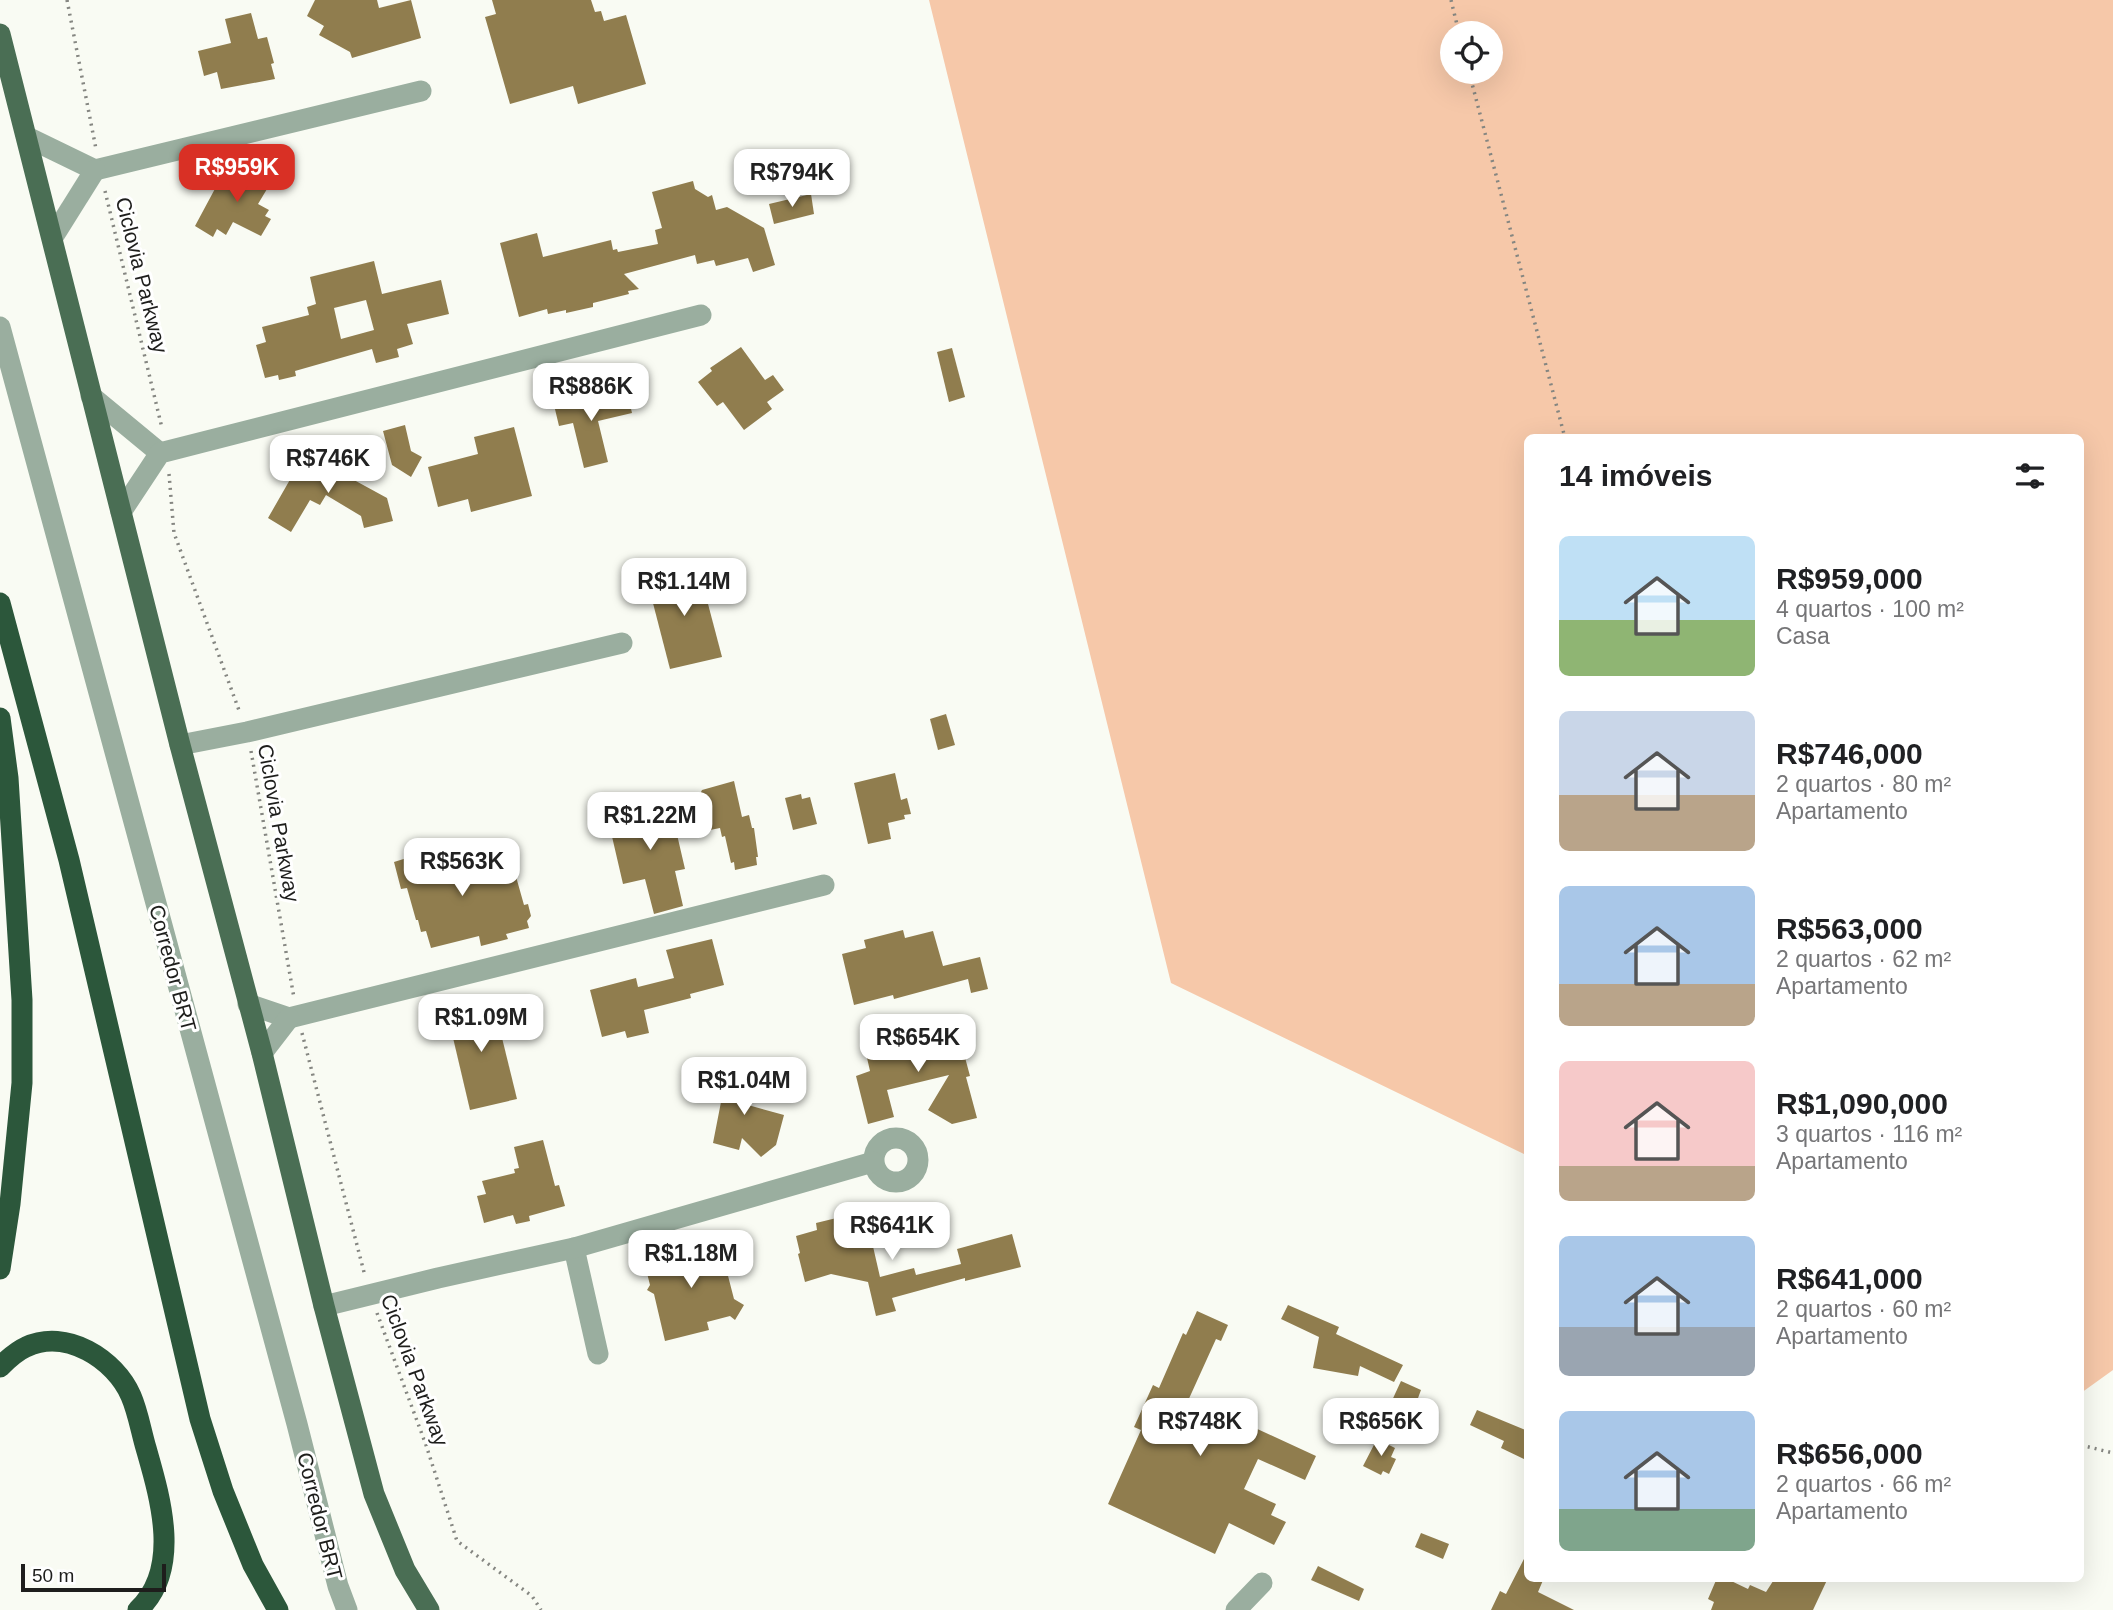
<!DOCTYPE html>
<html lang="pt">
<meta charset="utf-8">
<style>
body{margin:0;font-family:Arial,sans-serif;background:#f2f2f2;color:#202124;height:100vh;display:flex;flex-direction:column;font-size:26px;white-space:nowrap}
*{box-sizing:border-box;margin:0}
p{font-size:23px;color:#757577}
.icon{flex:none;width:38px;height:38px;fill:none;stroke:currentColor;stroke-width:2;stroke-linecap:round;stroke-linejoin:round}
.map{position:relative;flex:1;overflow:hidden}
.panel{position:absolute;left:1524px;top:434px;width:560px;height:1148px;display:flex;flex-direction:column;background:#fff;border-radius:10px;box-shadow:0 7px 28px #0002}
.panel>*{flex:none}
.controls{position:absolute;left:1440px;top:21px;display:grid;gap:14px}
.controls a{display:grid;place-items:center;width:63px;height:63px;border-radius:50%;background:#fff;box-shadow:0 7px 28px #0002;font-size:35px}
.scale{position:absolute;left:21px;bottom:18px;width:145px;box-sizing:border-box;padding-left:7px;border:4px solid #1e1e1c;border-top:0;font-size:19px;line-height:24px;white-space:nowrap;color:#1e1e1c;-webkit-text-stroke:5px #fff;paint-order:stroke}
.price{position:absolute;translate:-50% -60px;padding:0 16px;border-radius:14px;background:#fff;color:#222;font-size:23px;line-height:46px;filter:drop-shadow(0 2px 4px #0008)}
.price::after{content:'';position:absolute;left:50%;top:42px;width:21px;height:16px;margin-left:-10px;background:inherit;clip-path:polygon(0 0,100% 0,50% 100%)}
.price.current{background:#d93025;color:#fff}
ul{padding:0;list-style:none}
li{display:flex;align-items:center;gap:21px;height:175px;padding:0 35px}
li span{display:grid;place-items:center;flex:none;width:196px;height:140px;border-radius:10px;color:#555}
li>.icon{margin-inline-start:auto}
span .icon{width:84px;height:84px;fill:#fffc;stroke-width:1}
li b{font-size:30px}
h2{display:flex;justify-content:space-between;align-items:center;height:84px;padding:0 35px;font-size:30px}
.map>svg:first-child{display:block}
</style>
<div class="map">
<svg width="2113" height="1610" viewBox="0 0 2113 1610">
<rect width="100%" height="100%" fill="#f9fbf3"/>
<path fill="#f6c8a9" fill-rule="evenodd" d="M929,0H2113V1370L2081,1393V438H1528V1156L1171,983ZM1452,33H1491V72H1452Z"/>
<g fill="#907d4e" fill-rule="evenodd">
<path d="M315,0H377L379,8L411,0L421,38L352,58L350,52L319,35L324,26L307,16Z"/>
<path d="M492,0H591L595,12L601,11L604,21L626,15L646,84L578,104L573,86L510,104L485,17L496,14Z"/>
<path d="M251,13L258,39L267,37L274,63L271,64L275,79L221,89L217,72L204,76L198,51L231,43L225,19Z"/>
<path d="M762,153L770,180L750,185L742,158Z"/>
<path d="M250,163L268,174L261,186L267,189L258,204L269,210L265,216L271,219L261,236L233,222L226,235L217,229L213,237L195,226L217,185L219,186L229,173L237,178L240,173L243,175Z"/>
<path d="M693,181L695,189L708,197L712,195L716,210L727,207L764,228L775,265L753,272L748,258L716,266L714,260L697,264L695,255L624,274L639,289L628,291L629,294L593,303V307L566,313V310L548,314L547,309L519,317L500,243L537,233L543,257L611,240L613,250L617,249L618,252L658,244L655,230L662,228L652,192Z"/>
<path d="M811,194L814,214L774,224L769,204Z"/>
<path d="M374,261L382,294L441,280L449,314L407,324L413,344L397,349L399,357L376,363L372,349L295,371L296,376L279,380L278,375L265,378L256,345L266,342L262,327L309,315L307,307L316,304L310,277ZM366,300L374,330L341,339L334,308Z"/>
<path d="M741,347L765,380L773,375L784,390L767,402L772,409L744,430L723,402L717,406L698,382L712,371L710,368Z"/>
<path d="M952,348L965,397L949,402L937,352Z"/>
<path d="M586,395L604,400L628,396L632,413L598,421L608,462L584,468L573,423L559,426L554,405Z"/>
<path d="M405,425L411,451L422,457L411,477L392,465L383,431Z"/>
<path d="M514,427L532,496L471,512L468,499L438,507L428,467L478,454L474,437Z"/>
<path d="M307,450L322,459L320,463L345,470L343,474L387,498L393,521L364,528L361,516L326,495L320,505L310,500L291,532L268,518Z"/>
<path d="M698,566L722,657L670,669L647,580Z"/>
<path d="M946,714L955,745L938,750L930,719Z"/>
<path d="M895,773L901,800L907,798L911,814L904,815L905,819L888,823L891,839L868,844L854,783Z"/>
<path d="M734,781L742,817L749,815L752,828H754L758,857H756L757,865L735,870L734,862L731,863L725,836L722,837L720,828L710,830L701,792L702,790Z"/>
<path d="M801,794L802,799L810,797L817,824L793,830L785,798Z"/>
<path d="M669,800L685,869L675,871L683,906L654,914L645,879L623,884L607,815Z"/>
<path d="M476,847L483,873L513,866L524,905L528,904L531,916L527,921L529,928L506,934L508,939L481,946L479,936L431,948L426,931L421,932L418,920H416L407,888L401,889L394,862L426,852V854L439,852L440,857Z"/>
<path d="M903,930L905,938L933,931L943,966L980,957L988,989L971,993L968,979L894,999L893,995L854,1005L842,954L866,948L864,940Z"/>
<path d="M712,939L724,985L690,994L691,998L644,1010L649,1033L627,1038L625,1031L602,1037L590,990L636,978L638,987L674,978L666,950Z"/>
<path d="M492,997L517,1099L470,1110L446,1008Z"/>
<path d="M948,1023L958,1059L963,1050L970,1076L966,1077L977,1118L952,1124L928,1110L949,1075L887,1090L894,1117L868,1124L856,1076L870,1071L865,1049L888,1044L886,1040Z"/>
<path d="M742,1072L757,1076L748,1105L784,1115L776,1145L761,1157L742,1138L739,1150L713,1143L721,1102L714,1100L721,1076L740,1081Z"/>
<path d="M543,1140L555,1186L559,1185L565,1206L529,1216L530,1221L516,1224L513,1215L484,1223L477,1196L486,1194L482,1181L515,1173L514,1169L519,1168L514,1147Z"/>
<path d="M853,1214L858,1232L869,1229L880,1277L914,1268L916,1275L961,1264L957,1249L1012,1234L1021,1267L965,1281V1278L892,1298L896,1311L876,1316L868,1282L831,1274L805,1282L798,1254L800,1253L796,1236L817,1230L816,1223Z"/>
<path d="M719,1241L734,1299L744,1305L735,1320L730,1316L707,1322L709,1330L665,1341L654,1294L647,1290L650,1285L643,1257L679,1248L696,1255L703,1246Z"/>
<path d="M1288,1305L1339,1327L1336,1334L1403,1365L1394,1382L1360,1366L1358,1376L1313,1368L1319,1337L1281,1319Z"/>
<path d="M1197,1311L1228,1325L1221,1341L1216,1339L1187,1403L1223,1422L1227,1415L1316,1456L1305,1480L1258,1459L1244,1489L1276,1504L1271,1515L1286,1522L1274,1545L1229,1523L1215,1554L1108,1504L1141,1430L1134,1427L1153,1385L1159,1388L1183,1333L1186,1335Z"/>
<path d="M1401,1381L1421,1390L1411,1417L1389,1407Z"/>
<path d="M1477,1410L1528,1431V1461L1501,1448L1504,1441L1470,1425Z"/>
<path d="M1377,1439L1395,1448L1391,1457L1396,1459L1389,1474L1383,1471L1381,1475L1363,1466Z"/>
<path d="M1421,1533L1449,1544L1443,1559L1415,1547Z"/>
<path d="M1528,1551V1578H1544L1538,1592L1574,1610H1491L1500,1591L1506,1594Z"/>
<path d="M1318,1566L1364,1589L1359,1601L1311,1580Z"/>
<path d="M1717,1578H1725L1748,1589L1750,1585L1766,1592L1775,1578H1828L1813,1610H1711L1714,1602L1708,1599Z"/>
</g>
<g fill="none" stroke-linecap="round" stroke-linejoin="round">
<g stroke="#858681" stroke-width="3.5" stroke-dasharray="2 5" stroke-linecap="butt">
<path d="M67,0L96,149"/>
<path d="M1451,0L1459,33"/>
<path d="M1469,72L1565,438"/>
<path d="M105,191L162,428"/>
<path d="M169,474L174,533L240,713"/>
<path d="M251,751L294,998"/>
<path d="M302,1033L365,1276"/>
<path d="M377,1313L426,1445L457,1541L532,1596L541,1610"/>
<path d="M2081,1445L2113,1453"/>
</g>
<g stroke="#9aae9f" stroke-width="21">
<path d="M27,137L95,170L421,91"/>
<path d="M53,237L95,170"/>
<path d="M0,327L297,1424L338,1586L347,1610"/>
<path d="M91,396L160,453"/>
<path d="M121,512L160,453L701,315"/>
<path d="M180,745L247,732L622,643"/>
<path d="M248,1004L289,1018L824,885"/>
<path d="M262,1053L289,1018"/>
<circle cx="896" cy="1160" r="22"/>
<path d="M574,1248L598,1354"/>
<path d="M324,1306L438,1278L574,1248L873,1162"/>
<path d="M1236,1610L1262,1583"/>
</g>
<path stroke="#4a6e54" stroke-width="21" d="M0,34L180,745L262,1053L324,1306L374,1494L405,1570L429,1610"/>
<g stroke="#2c573b" stroke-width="21">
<path d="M0,603L69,860L200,1419L223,1491L253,1565L278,1610"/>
<path d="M0,718L8,778L22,1000V1083L10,1204L0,1269"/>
<path d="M0,1367C7,1360 17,1351 26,1347C66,1328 115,1359 131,1396C138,1412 141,1431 146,1448C160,1497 182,1569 138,1610"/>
</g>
</g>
<g text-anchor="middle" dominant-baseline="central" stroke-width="6" stroke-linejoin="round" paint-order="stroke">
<g font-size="21" fill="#1e1e1c" stroke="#fff">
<text transform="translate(142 275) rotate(76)">Ciclovia Parkway</text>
<text transform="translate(279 823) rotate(80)">Ciclovia Parkway</text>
<text transform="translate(173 968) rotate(75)">Corredor BRT</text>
<text transform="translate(415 1370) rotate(70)">Ciclovia Parkway</text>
<text transform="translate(320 1516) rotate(76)">Corredor BRT</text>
</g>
</g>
</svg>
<div class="controls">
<a><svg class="icon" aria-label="locate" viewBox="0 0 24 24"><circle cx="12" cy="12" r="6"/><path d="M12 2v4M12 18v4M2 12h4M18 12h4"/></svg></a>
</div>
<div class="scale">50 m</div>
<b class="price current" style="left:237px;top:204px">R$959K</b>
<b class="price" style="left:792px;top:209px">R$794K</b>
<b class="price" style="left:591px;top:423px">R$886K</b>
<b class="price" style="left:328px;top:495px">R$746K</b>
<b class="price" style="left:684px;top:618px">R$1.14M</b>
<b class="price" style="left:650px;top:852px">R$1.22M</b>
<b class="price" style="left:462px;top:898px">R$563K</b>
<b class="price" style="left:481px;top:1054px">R$1.09M</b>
<b class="price" style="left:918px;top:1074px">R$654K</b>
<b class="price" style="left:744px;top:1117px">R$1.04M</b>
<b class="price" style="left:892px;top:1262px">R$641K</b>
<b class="price" style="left:691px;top:1290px">R$1.18M</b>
<b class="price" style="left:1200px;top:1458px">R$748K</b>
<b class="price" style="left:1381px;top:1458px">R$656K</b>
<section class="panel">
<h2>14 imóveis<svg class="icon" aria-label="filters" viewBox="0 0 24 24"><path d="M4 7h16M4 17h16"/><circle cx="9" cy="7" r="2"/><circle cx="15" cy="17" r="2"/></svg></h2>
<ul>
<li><span style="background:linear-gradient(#bfe0f5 60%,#8fb573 0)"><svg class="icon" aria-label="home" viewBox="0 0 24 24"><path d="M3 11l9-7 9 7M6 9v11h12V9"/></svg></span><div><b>R$959,000</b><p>4 quartos · 100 m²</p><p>Casa</p></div></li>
<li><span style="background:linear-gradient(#c9d6e8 60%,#b9a48a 0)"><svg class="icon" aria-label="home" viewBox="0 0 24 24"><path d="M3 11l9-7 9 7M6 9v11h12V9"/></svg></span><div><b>R$746,000</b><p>2 quartos · 80 m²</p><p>Apartamento</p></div></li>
<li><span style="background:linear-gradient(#a9c7e8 70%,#b9a48a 0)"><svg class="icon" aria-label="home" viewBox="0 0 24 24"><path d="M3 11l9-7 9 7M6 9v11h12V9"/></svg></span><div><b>R$563,000</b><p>2 quartos · 62 m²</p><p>Apartamento</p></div></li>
<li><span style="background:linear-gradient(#f6c9c9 75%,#b9a48a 0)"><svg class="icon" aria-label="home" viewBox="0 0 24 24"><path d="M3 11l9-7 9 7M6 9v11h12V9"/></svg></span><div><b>R$1,090,000</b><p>3 quartos · 116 m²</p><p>Apartamento</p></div></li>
<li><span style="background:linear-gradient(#a9c7e8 65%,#9aa5b1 0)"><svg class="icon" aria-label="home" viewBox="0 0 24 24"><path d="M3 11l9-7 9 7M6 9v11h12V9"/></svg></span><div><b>R$641,000</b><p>2 quartos · 60 m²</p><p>Apartamento</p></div></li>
<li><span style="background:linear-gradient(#a9c7e8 70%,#7fa58c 0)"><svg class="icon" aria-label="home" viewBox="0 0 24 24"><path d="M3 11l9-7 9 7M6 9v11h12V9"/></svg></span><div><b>R$656,000</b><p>2 quartos · 66 m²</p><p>Apartamento</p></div></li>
</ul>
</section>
</div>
